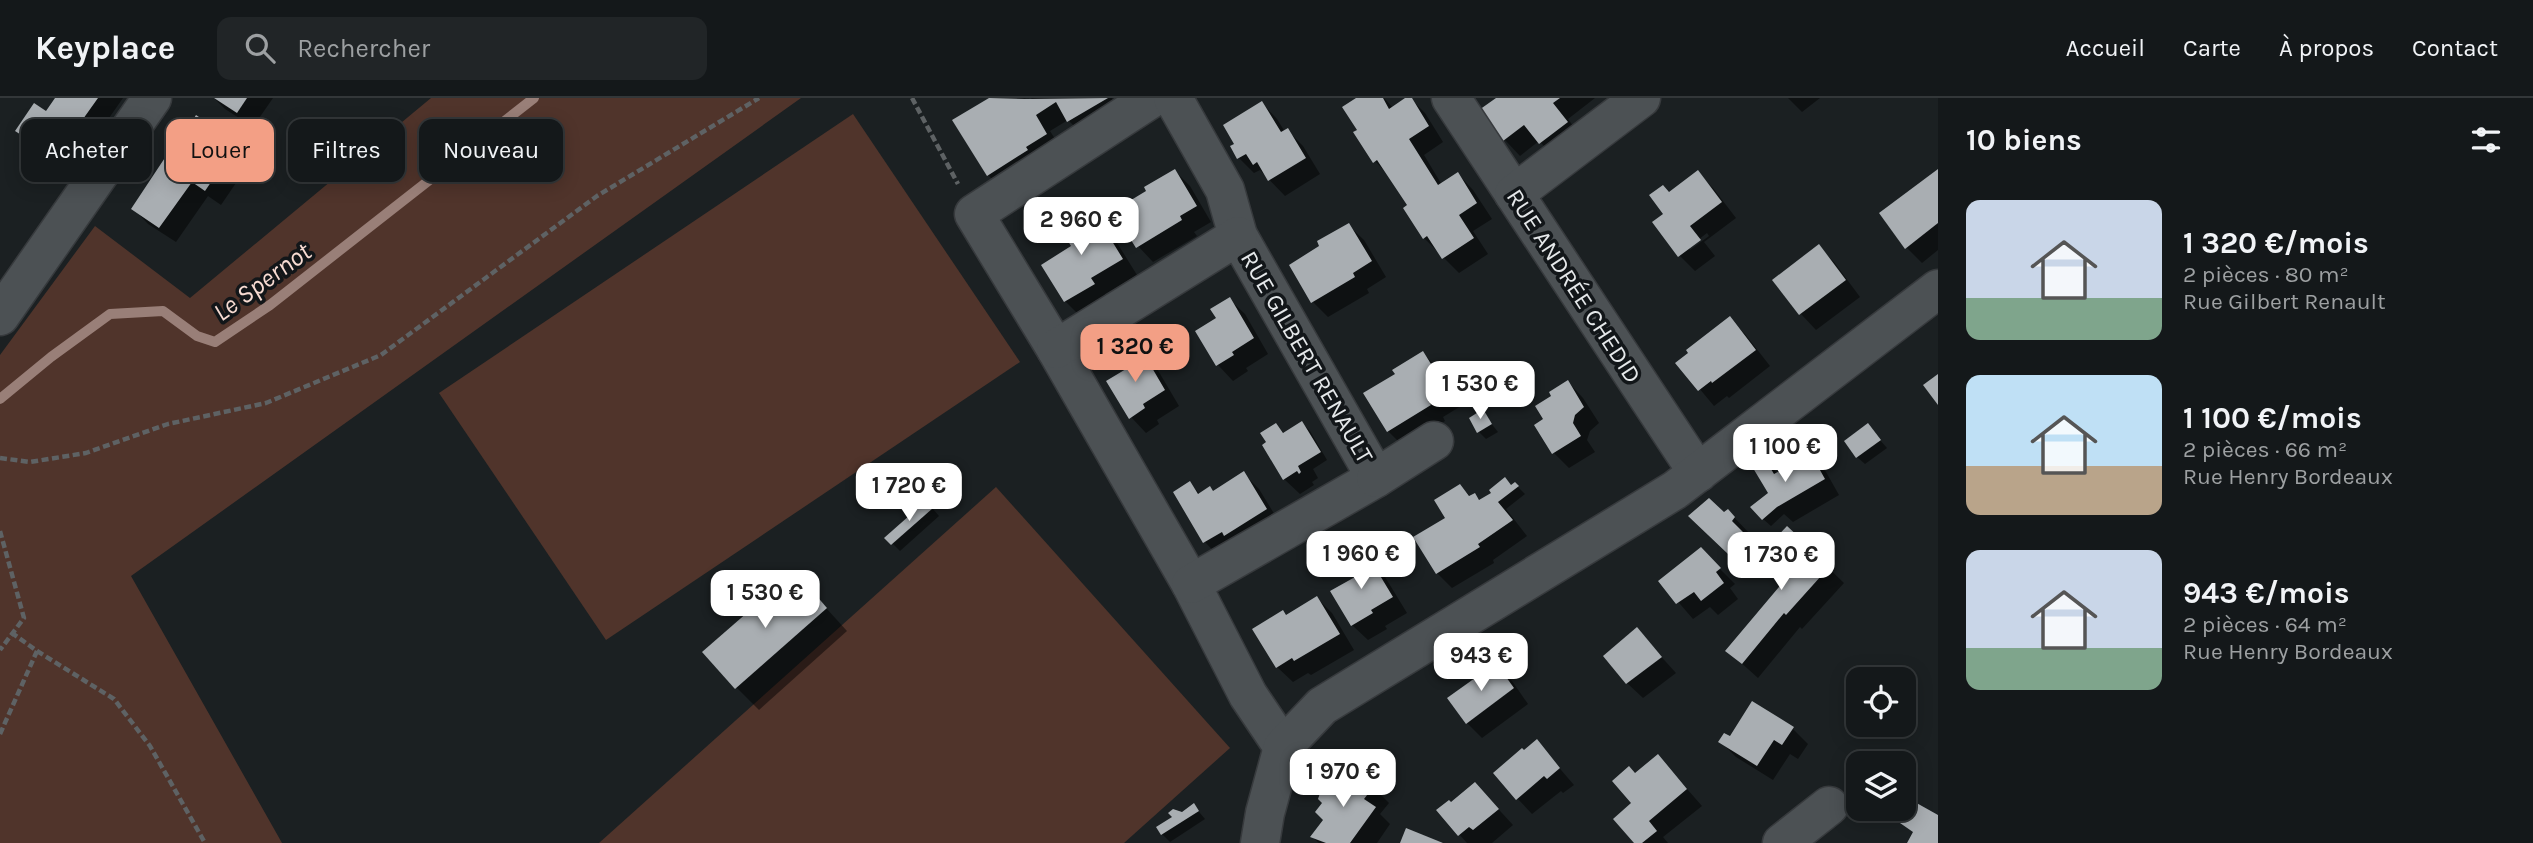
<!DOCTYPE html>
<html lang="fr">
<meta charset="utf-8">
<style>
body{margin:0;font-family:Karla,sans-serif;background:#212527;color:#f1f3f6;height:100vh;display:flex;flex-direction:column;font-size:26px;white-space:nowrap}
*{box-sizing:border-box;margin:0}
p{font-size:23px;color:#9da0a2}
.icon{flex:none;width:38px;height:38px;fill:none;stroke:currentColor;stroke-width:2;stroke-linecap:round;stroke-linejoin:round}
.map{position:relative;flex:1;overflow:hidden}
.sheet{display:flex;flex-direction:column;background:#14181a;width:595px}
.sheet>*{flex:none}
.top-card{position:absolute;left:21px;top:21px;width:665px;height:63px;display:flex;gap:14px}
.tools{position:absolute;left:1846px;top:569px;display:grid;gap:14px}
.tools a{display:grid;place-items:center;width:70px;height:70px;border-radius:14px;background:#14181a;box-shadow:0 4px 18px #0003,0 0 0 2px #333739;font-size:35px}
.price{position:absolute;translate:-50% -60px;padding:0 16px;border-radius:14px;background:#fff;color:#222;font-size:23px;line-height:46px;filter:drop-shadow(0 2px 4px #0008)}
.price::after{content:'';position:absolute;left:50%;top:42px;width:21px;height:16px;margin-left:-10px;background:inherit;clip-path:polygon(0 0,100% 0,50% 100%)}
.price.selected{background:#f39f85;color:#111}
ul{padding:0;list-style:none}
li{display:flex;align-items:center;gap:21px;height:175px;padding:0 28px}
li span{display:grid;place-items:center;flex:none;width:196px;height:140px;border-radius:14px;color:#555}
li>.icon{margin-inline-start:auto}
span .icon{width:84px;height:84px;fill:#fffc;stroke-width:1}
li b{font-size:30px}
h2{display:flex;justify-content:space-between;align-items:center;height:84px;padding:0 28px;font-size:30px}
.tag{padding:0 24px;border-radius:14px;background:#14181a;box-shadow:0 4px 18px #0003,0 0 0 2px #333739;font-size:24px;line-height:63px}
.tag.selected{background:#f39f85;color:#111}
header{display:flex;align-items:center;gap:42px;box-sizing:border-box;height:98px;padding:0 35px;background:#14181a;border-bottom:2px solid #333739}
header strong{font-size:33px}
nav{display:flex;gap:38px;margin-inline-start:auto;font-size:24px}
.search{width:490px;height:63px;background:#212527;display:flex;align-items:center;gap:18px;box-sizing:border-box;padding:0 24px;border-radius:14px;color:#9da0a2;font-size:26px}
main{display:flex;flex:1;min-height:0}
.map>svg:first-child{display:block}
</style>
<header>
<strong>Keyplace</strong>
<div class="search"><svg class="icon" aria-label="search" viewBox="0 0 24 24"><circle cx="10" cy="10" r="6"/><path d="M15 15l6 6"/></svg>Rechercher</div>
<nav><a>Accueil</a><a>Carte</a><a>À propos</a><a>Contact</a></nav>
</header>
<main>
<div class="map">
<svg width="1938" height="745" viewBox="0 0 1938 745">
<rect width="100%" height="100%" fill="#1b2022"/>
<g fill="#50342b">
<path d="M431,0H801L131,478L282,745H0V257L95,128L190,200Z"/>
<path d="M853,16L1020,264L606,542L439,295Z"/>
<path d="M996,389L1230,650L1124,745H599Z"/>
</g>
<g fill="#0007" fill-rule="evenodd">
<path d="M57,0H123L72,73L33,48L18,32L46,16Z"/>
<path d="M214,0H273L253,29L225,11Z"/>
<path d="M993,0H1025L1028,3L1032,0H1112L1122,16L1084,38L1068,22L1050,33L1062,52L1003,92L988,77L955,22Z"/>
<path d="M1359,0H1384L1393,10L1410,0L1425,15L1443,44L1424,57L1442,87L1458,76L1473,92L1492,121L1473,133L1488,156L1459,175L1424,140L1409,108L1390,79L1375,63L1360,32Z"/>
<path d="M1499,0H1595L1568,21L1582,40L1556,60L1539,43L1520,58L1505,42L1482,12Z"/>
<path d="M1788,0H1820L1802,14Z"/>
<path d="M1262,5L1277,21L1285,34L1287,32L1303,48L1320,76L1285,98L1260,72L1254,75L1239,60Z"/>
<path d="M197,20L223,37L235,23L259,41L251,55L226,38L225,39L238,52L226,70L238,82L221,107L208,98L176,144L148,126L133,110Z"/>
<path d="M1175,73L1190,88L1211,124L1194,134L1197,138L1153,164L1138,148L1149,93Z"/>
<path d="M1938,73V152L1922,165L1906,149Z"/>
<path d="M1698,75L1713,90L1736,120L1704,144L1715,158L1695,173L1679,157L1669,124L1670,96ZM1707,135L1709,138L1690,152V148Z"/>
<path d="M1086,114L1114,140L1137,177L1105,196L1109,202L1081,219L1065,203L1074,149Z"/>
<path d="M1348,127L1364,142L1386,179L1367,191L1369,195L1328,219L1313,204L1322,148Z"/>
<path d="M1819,149L1834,164L1860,199L1816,232L1801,216L1775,183Z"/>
<path d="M1229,201L1245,216L1268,256L1246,270L1248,273L1233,283L1218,267L1198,234L1218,221Z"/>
<path d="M1730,221L1745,236L1770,268L1729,300L1727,298L1714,308L1678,265Z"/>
<path d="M1140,253L1156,269L1179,308L1157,322L1159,326L1146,335L1131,319L1128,271Z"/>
<path d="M1423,255L1438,271L1461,308L1443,319L1445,323L1403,348L1388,333L1397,276Z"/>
<path d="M1568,284L1583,300L1599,325L1590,333L1587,342L1595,354L1569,370L1554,355L1545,321L1553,298Z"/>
<path d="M1482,314L1498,334L1486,341L1479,334Z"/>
<path d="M1302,325L1310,333L1327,362L1313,371L1318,380L1312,384L1314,387L1300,396L1284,381L1276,327L1285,336Z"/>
<path d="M1872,333L1887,350L1865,366L1857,359Z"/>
<path d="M1811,358L1826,374L1839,397L1793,424L1784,416L1771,428L1763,421L1770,395L1765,363L1778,376Z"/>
<path d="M1244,376L1259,391L1281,427L1220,460L1205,444L1176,394L1190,386L1200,396L1214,394Z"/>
<path d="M1515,386L1525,396L1506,411L1527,438L1493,462L1494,465L1452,490L1437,475L1448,420L1460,388L1471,399L1474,397L1481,403Z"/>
<path d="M927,404L939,418L900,453L887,440Z"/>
<path d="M1728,413L1750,436L1746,439L1758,452L1745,470L1706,433Z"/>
<path d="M1787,430L1844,485L1802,531L1800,529L1758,580L1728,553L1795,472Z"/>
<path d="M1701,452L1735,486L1730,490L1738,501L1718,517L1710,509L1693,521L1661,484Z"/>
<path d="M1366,459L1382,474L1407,515L1385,528L1387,531L1368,542L1352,527L1357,479Z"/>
<path d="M795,476L847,533L759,612L736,589Z"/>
<path d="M1317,500L1332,515L1354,552L1311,577L1308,575L1293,584L1277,569L1287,518Z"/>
<path d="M1637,532L1676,575L1643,600L1627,585Z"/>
<path d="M1496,567L1512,583L1528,606L1482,640L1467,625Z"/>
<path d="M1793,631L1808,646L1798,661L1790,656L1773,682L1736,659L1721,644L1731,640Z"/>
<path d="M1537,644L1574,687L1563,695L1561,693L1532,716L1517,700L1524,654Z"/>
<path d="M1658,658L1702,708L1663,739L1668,745H1636V677Z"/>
<path d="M1358,679L1373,689L1389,705L1380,716L1390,726L1377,745H1319L1312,739L1325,722L1324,705L1353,686Z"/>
<path d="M1490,702L1513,727L1492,745H1467L1438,713Z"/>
<path d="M1194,708L1205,721L1170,744L1162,736L1182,715Z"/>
</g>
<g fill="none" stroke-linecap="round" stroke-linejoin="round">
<path stroke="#997f78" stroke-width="10" d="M0,301L51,259L110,216L163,213L197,238L215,244L270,207L534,0"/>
</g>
<g fill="#a9aeb2">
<path d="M55,0H98L56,59L15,33L34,5L46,13Z"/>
<path d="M214,0H247L237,15Z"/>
<path d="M989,0L1027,1L1108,0L1067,24L1056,4L1036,17L1047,36L1026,49L1028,52L987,78L952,22Z"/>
<path d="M1356,0H1383L1389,11L1405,0H1412L1429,28L1409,41L1438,87L1458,74L1477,105L1459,117L1474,140L1442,161L1427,138L1423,141L1403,110L1407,107L1377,62L1373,65L1353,34L1357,32L1342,9Z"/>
<path d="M1496,0H1560L1553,5L1568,24L1539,46L1524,27L1503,43L1479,12Z"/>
<path d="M1262,3L1281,34L1288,30L1306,60L1268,83L1257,64L1253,67L1246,56L1237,61L1230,48L1234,46L1223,27Z"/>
<path d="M196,17L224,36L210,56L224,65L205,93L192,84L159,130L131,111L180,37L183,38Z"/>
<path d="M234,21L253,33L242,48L224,36Z"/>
<path d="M1175,71L1197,108L1180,118L1182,122L1136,150L1113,113L1146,93L1144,89Z"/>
<path d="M1938,71V125L1905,151L1879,115Z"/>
<path d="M1698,72L1722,104L1690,128L1701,142L1678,159L1652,124L1663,116L1649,97L1663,87L1669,94Z"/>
<path d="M1087,112L1095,125L1099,122L1123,161L1091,180L1095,186L1064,204L1041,167L1071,148L1060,130Z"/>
<path d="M1349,125L1372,163L1353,175L1355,179L1311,205L1289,167L1319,148L1317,143Z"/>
<path d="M1819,146L1846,182L1799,217L1772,182Z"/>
<path d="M1230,199L1254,240L1232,254L1234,257L1216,268L1195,233L1216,220L1210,211Z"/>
<path d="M1730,218L1756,252L1712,285L1711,283L1698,293L1675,265L1688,255L1686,252Z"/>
<path d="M1141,251L1165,292L1143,306L1145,310L1129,321L1106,283L1126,271L1122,263Z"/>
<path d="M1423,253L1447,292L1428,303L1431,307L1387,334L1363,295L1395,276L1392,272Z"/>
<path d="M1938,276V307L1923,287Z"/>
<path d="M1568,282L1584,309L1575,317L1573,325L1581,338L1552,356L1534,327L1543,321L1535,308L1551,298L1549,294Z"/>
<path d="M1483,311L1492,326L1477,335L1469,320Z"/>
<path d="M1302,323L1321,354L1298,368L1301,374L1299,376L1297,373L1283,382L1262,347L1266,344L1260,335L1276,325L1283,335Z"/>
<path d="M1868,325L1881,342L1856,360L1844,343Z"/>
<path d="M1811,356L1825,381L1777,409L1762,422L1750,409L1768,395L1753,370L1765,361L1774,376Z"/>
<path d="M1244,373L1267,411L1224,438L1222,434L1203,445L1173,394L1190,383L1198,396L1210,388L1213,393Z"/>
<path d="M1505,379L1511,387L1515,384L1519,388L1498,404L1513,422L1478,446L1480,449L1436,476L1413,439L1445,420L1434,402L1460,386L1469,398L1475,395L1479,402L1491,395L1489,392Z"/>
<path d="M1709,400L1724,414L1728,411L1735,419L1732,423L1744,435L1728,456L1688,418Z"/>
<path d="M927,402L933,410L891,447L884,440Z"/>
<path d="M1787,428L1830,468L1786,517L1784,515L1742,566L1725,553L1794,471L1768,448Z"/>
<path d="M1701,449L1721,470L1716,474L1724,485L1701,503L1694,494L1676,506L1658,483Z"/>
<path d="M1367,456L1393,499L1371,512L1373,515L1351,528L1330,493L1355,479L1349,467Z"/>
<path d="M795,473L827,510L735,591L702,554Z"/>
<path d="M1317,498L1340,536L1294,563L1292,560L1276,570L1252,531L1283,512L1286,517Z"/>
<path d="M1637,529L1662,559L1626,586L1603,558Z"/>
<path d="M1496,565L1514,590L1466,626L1447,600Z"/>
<path d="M1752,603L1794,629L1782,647L1774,642L1757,668L1718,644L1724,635L1730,638Z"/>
<path d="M1537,641L1560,670L1547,681L1544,678L1516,702L1493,675L1522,650L1524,652Z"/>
<path d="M1658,656L1687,691L1649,723L1657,733L1642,745H1634L1613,721L1631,705L1612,683L1629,668L1635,675Z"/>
<path d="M1337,671L1353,683L1358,677L1374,688L1364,701L1376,709L1350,745H1326L1310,739L1323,722L1315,714L1322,705L1318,701L1320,695Z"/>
<path d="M1475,684L1499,711L1473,732L1469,729L1458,738L1436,712L1449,702L1451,704Z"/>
<path d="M1913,703L1938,717V745H1907L1913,734L1900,725Z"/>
<path d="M1194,705L1199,713L1161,737L1156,729L1172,719L1168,715L1173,711L1182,714Z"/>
<path d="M1406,730L1443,745H1400Z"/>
</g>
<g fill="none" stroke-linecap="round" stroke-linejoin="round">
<g stroke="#373a3d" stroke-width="41">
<g id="minor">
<path d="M1152,0L974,116L1056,251L1191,486L1248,597L1283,649"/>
<path d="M1173,0L1225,92L1238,138L1376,380L1191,486"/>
<path d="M1451,0L1698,375"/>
<path d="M1514,96L1641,0"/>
<path d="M0,218L152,0"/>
<path d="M1056,251L1238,138"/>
<path d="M1376,380L1434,343"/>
<path d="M1260,745L1265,715L1283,649L1322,608L1675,392L1938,191"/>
<path d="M1782,745L1829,708"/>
</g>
</g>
<g stroke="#5e6264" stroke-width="4.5" stroke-dasharray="7 3.5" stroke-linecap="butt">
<path d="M912,0L958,86"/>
<path d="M0,360L30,364L86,355L168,326L266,305L381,257L597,98L759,0"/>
<path d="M0,433L24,520L0,552"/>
<path d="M37,553L114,601L150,648L205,745"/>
<path d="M0,636L37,553L12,535"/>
</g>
<use href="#minor" stroke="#4c5154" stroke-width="38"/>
</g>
<g text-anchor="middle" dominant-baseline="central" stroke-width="7" stroke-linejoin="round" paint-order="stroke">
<g font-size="24" fill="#e5e8ea" stroke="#121619">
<text transform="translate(1574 188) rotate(57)">RUE ANDRÉE CHEDID</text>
<text transform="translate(1307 259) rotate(60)">RUE GILBERT RENAULT</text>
</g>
<g font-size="26" font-style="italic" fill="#f7dbd2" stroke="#121619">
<text transform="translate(262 184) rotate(-36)">Le Spernot</text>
</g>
</g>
</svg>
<div class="tools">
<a><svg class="icon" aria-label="locate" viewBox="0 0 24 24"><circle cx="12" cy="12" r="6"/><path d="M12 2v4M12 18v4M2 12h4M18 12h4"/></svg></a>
<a><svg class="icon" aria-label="layers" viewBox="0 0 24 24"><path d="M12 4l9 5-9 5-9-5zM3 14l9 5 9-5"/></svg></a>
</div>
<b class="price" style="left:1081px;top:159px">2 960 €</b>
<b class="price selected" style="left:1135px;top:286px">1 320 €</b>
<b class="price" style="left:1480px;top:323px">1 530 €</b>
<b class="price" style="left:1785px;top:386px">1 100 €</b>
<b class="price" style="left:909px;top:425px">1 720 €</b>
<b class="price" style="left:1361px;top:493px">1 960 €</b>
<b class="price" style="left:1781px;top:494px">1 730 €</b>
<b class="price" style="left:765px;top:532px">1 530 €</b>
<b class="price" style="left:1481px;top:595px">943 €</b>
<b class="price" style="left:1343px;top:711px">1 970 €</b>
<div class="top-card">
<a class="tag">Acheter</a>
<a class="tag selected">Louer</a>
<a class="tag">Filtres</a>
<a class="tag">Nouveau</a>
</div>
</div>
<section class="sheet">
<h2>10 biens<svg class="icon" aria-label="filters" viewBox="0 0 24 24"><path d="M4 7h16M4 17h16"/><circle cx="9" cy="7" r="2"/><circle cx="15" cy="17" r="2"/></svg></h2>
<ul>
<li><span style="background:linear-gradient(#c9d6e8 70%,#7fa58c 0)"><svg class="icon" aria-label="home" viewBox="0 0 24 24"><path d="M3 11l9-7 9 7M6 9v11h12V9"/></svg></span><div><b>1 320 €/mois</b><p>2 pièces · 80 m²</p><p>Rue Gilbert Renault</p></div></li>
<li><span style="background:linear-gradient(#bfe0f5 65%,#b9a48a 0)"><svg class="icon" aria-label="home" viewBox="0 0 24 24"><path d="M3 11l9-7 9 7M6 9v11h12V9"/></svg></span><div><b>1 100 €/mois</b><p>2 pièces · 66 m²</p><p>Rue Henry Bordeaux</p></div></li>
<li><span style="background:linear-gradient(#c9d6e8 70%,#7fa58c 0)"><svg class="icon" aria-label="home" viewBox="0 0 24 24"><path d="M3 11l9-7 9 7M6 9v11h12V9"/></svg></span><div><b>943 €/mois</b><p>2 pièces · 64 m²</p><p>Rue Henry Bordeaux</p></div></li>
</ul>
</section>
</main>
